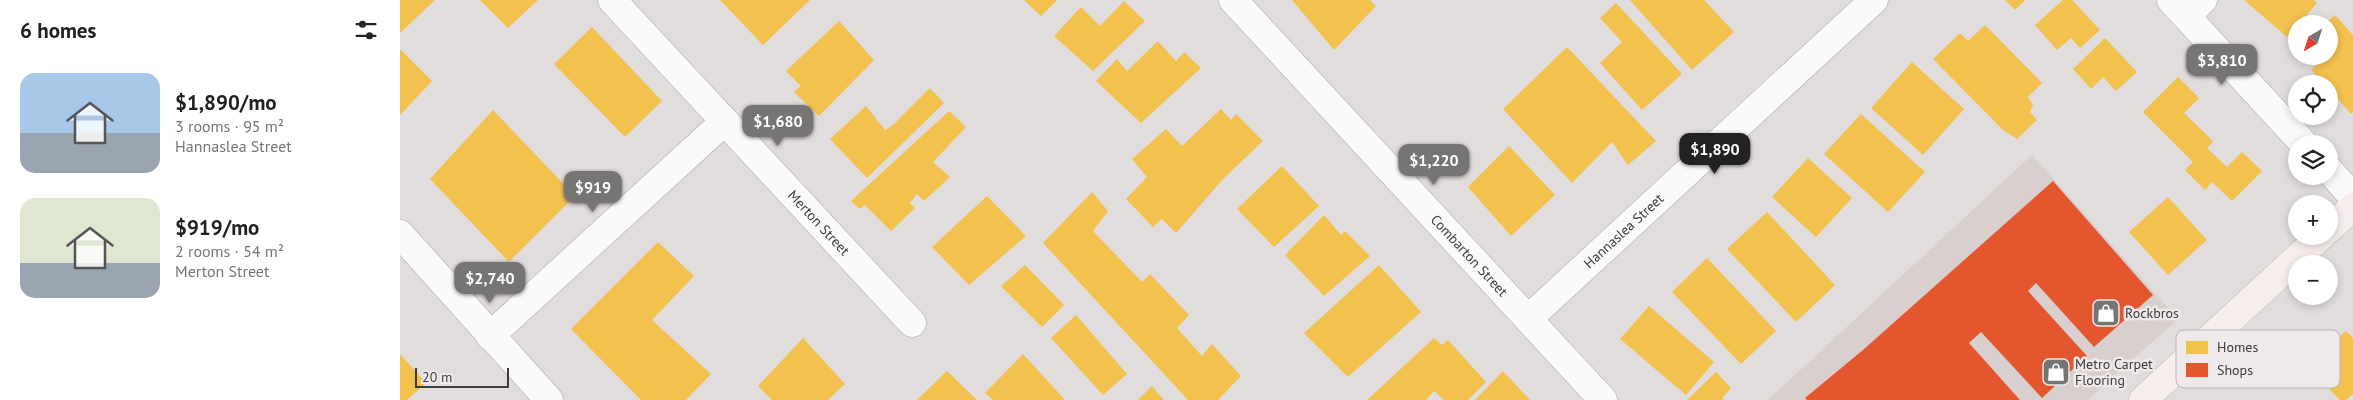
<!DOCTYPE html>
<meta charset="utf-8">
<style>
body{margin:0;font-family:"PT Sans",sans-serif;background:#f2f2f2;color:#202124;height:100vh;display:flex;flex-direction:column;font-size:19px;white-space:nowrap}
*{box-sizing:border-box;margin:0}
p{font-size:16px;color:#757577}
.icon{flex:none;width:28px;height:28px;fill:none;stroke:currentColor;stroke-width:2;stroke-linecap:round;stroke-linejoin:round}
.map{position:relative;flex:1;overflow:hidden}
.side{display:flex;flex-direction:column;background:#fff;width:400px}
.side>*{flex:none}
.needle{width:32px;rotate:219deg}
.fabs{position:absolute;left:1888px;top:15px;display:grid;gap:10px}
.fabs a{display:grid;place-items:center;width:50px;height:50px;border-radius:50%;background:#fff;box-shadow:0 2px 8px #0003;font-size:25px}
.scale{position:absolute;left:15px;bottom:12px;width:94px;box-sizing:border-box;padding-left:5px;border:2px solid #3e3b3b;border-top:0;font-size:14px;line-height:18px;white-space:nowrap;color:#3e3b3b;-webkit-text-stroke:4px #f0e9e9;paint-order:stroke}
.price{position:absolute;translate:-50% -42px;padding:0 11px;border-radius:10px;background:#777474;color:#fff;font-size:16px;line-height:32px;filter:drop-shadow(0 1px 2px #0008)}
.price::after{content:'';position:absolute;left:50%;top:30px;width:15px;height:11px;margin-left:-8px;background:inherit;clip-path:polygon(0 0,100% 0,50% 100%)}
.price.current{background:#222;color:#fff}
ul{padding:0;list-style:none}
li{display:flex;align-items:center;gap:15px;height:125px;padding:0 20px}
li span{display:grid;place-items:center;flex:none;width:140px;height:100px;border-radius:15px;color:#555}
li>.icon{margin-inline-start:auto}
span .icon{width:60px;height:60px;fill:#fffc;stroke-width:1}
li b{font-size:21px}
h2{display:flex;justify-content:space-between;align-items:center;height:60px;padding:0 20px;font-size:21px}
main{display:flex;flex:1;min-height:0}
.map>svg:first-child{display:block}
</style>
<main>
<section class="side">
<h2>6 homes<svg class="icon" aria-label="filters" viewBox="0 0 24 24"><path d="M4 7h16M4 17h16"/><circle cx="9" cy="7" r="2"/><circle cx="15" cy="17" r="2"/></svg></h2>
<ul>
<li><span style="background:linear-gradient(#a9c7e8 60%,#9aa5b1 0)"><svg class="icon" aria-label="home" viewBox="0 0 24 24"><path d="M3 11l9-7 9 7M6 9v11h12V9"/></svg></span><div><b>$1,890/mo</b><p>3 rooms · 95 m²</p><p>Hannaslea Street</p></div></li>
<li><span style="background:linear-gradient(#dfe7d0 65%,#9aa5b1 0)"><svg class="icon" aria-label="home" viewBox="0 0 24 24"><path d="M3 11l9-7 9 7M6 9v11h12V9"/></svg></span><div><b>$919/mo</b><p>2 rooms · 54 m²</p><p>Merton Street</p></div></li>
</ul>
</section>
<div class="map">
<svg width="1953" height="400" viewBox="0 0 1953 400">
<rect width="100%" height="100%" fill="#e2dddd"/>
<path fill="#d9cfce" d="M1632,155L1778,319L1687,400H1368Z"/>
<g fill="#f2c14e">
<path d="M0,0H35L0,33Z"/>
<path d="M80,0H138L108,28Z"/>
<path d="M320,0H410L363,45Z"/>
<path d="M624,0H657L641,16Z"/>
<path d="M892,0H970L976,6L934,50Z"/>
<path d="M1230,0H1304L1334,32L1292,70Z"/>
<path d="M1605,0H1625L1615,10Z"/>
<path d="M1663,0H1672L1700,30L1680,48L1671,38L1657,50L1635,25Z"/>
<path d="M1844,0H1914L1917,3L1899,24H1896V27L1887,37Z"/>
<path d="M724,1L745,21L693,71L654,36L681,7L700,26Z"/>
<path d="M1216,3L1282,74L1242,110L1200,63L1222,42L1200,18Z"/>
<path d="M1935,15L1953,35V112L1951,114L1929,89V84H1924L1911,70L1923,59L1920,56H1929V24H1925Z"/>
<path d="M439,21L474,60L419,116L394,92L401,86L386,71Z"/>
<path d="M1585,25L1642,83L1628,97L1633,105L1630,112L1637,120L1617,139L1603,130L1533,59L1560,33L1568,41Z"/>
<path d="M192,27L262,101L225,137L154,64Z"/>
<path d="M1705,38L1737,72L1716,91L1703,77L1691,89L1673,69Z"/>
<path d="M758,41L776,61L784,52L801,68L741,123L696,81L717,59L727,71Z"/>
<path d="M1167,47L1256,141L1228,165L1212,142L1172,183L1103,109Z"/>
<path d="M0,49L32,81L0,115Z"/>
<path d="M1512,62L1564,109L1523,155L1471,108Z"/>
<path d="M1778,77L1799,98L1784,113L1813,141L1807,148L1827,167L1842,152L1862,171L1832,201L1812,182L1805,190L1785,170L1793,162L1743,112Z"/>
<path d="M530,88L544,103L467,178L430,139L466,106L485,130L493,125Z"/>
<path d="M821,109L831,120L836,114L863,141L823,179L776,233L762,219L753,227L726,199L747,177L732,159L766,129L782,146Z"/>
<path d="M93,110L175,196L109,262L30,179Z"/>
<path d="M549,111L566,127L533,162L550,177L524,201L517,194L510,203L515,208L491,231L465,205L460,209L451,201Z"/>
<path d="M1461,114L1525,172L1488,212L1424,154Z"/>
<path d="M1109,146L1155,195L1111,236L1068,187Z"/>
<path d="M1408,158L1452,198L1416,237L1372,197Z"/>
<path d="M882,166L919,206L874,247L837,209Z"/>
<path d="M692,192L708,211L693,231L742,282L750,274L789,315L777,328L802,356L812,344L841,376L818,400H788L643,243Z"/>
<path d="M587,196L626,236L569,285L532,247Z"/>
<path d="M1768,197L1807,240L1768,275L1729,232Z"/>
<path d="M1367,212L1435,285L1396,322L1327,249Z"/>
<path d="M924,215L941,235L945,231L970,256L924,296L885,255Z"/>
<path d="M258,242L294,276L252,320L311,374L286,400H241L171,329Z"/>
<path d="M1307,258L1376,331L1341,364L1272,292Z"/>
<path d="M625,265L664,305L642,327L601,286Z"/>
<path d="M979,265L1021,312L948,377L904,333Z"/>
<path d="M1249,306L1314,362L1286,395L1220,339Z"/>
<path d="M676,315L727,374L703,395L651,338Z"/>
<path d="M1946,331L1953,338V394L1946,400H1940L1908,367Z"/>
<path d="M403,338L445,384L428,400H372L358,386Z"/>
<path d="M1034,338L1042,345L1048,340L1086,382L1068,400H1044L1034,391L1026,400H967Z"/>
<path d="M0,354L26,383L7,400H0Z"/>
<path d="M623,354L665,400H593L585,393Z"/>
<path d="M547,371L577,400H517Z"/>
<path d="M1103,371L1130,400H1075Z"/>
<path d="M1316,372L1331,388L1322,398L1324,400H1287Z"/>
<path d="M752,386L764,400H738Z"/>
</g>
<path fill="#e4572e" d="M1653,181L1753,295L1694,347L1636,283L1628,291L1687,356L1642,398L1581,332L1569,343L1620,400H1407L1405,398L1463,350Z"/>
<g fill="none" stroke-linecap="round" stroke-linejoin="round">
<g stroke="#aba8a7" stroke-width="29">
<g id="minor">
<path id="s1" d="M212,0L512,323"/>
<path id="s2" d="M833,0L1203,400"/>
<path d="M1771,0L1904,144"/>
<path d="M1786,16L1803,0"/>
<path d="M1929,170L1953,197"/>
<path d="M0,234L149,400"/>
<path id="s3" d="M1128,319L1474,0"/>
<path d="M90,336L325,121"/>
</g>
</g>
<g stroke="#bcbaba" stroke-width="29">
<g id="major">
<path d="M1929,229L1953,207"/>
<path d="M1743,400L1921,236"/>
</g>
</g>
<use href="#minor" stroke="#fbfafa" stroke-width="28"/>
<use href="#major" stroke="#f5eeed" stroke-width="28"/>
</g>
<defs>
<g id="shop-square" transform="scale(1.4375)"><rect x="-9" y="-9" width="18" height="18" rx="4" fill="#777474" stroke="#f0e9e9"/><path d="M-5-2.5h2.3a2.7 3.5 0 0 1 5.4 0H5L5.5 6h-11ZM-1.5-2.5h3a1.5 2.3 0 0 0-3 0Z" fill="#fff"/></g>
</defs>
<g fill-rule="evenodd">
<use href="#shop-square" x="1706" y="313"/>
<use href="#shop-square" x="1656" y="372"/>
</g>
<g text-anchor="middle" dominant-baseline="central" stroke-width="5" stroke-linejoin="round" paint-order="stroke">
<g font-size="14" fill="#3e3b3b" stroke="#f0e9e9">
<text stroke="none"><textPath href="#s1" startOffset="304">Merton Street</textPath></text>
<text stroke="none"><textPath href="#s3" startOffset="130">Hannaslea Street</textPath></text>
<text stroke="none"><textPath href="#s2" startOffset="348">Combarton Street</textPath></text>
</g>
<g font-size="14" fill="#3e3b3b" stroke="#f0e9e9" text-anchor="start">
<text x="1725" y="313">Rockbros</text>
<text x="1675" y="364">Metro Carpet<tspan x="1675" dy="16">Flooring</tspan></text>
</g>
</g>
<rect x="1776" y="330" width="164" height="58" rx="8" fill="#f0e9e9" stroke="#bbb5b5" stroke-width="1"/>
<rect x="1786" y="341" width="22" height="13" fill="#f2c14e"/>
<rect x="1786" y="363" width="22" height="14" fill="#e4572e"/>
<g font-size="14" fill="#3e3b3b">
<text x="1817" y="352">Homes</text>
<text x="1817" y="375">Shops</text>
</g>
</svg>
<div class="fabs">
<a><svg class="needle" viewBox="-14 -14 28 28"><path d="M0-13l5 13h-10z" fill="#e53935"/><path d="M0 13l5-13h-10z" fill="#757577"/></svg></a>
<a><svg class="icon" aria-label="locate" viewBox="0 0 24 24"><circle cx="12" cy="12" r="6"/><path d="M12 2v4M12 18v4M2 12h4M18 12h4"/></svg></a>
<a><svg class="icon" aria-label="layers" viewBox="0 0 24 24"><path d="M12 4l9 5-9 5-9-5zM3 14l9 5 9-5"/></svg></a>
<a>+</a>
<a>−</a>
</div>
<div class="scale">20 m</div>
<b class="price" style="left:1822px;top:86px">$3,810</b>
<b class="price" style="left:378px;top:147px">$1,680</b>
<b class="price current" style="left:1315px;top:175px">$1,890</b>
<b class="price" style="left:1034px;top:186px">$1,220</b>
<b class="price" style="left:193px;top:213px">$919</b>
<b class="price" style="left:90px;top:304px">$2,740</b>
</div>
</main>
